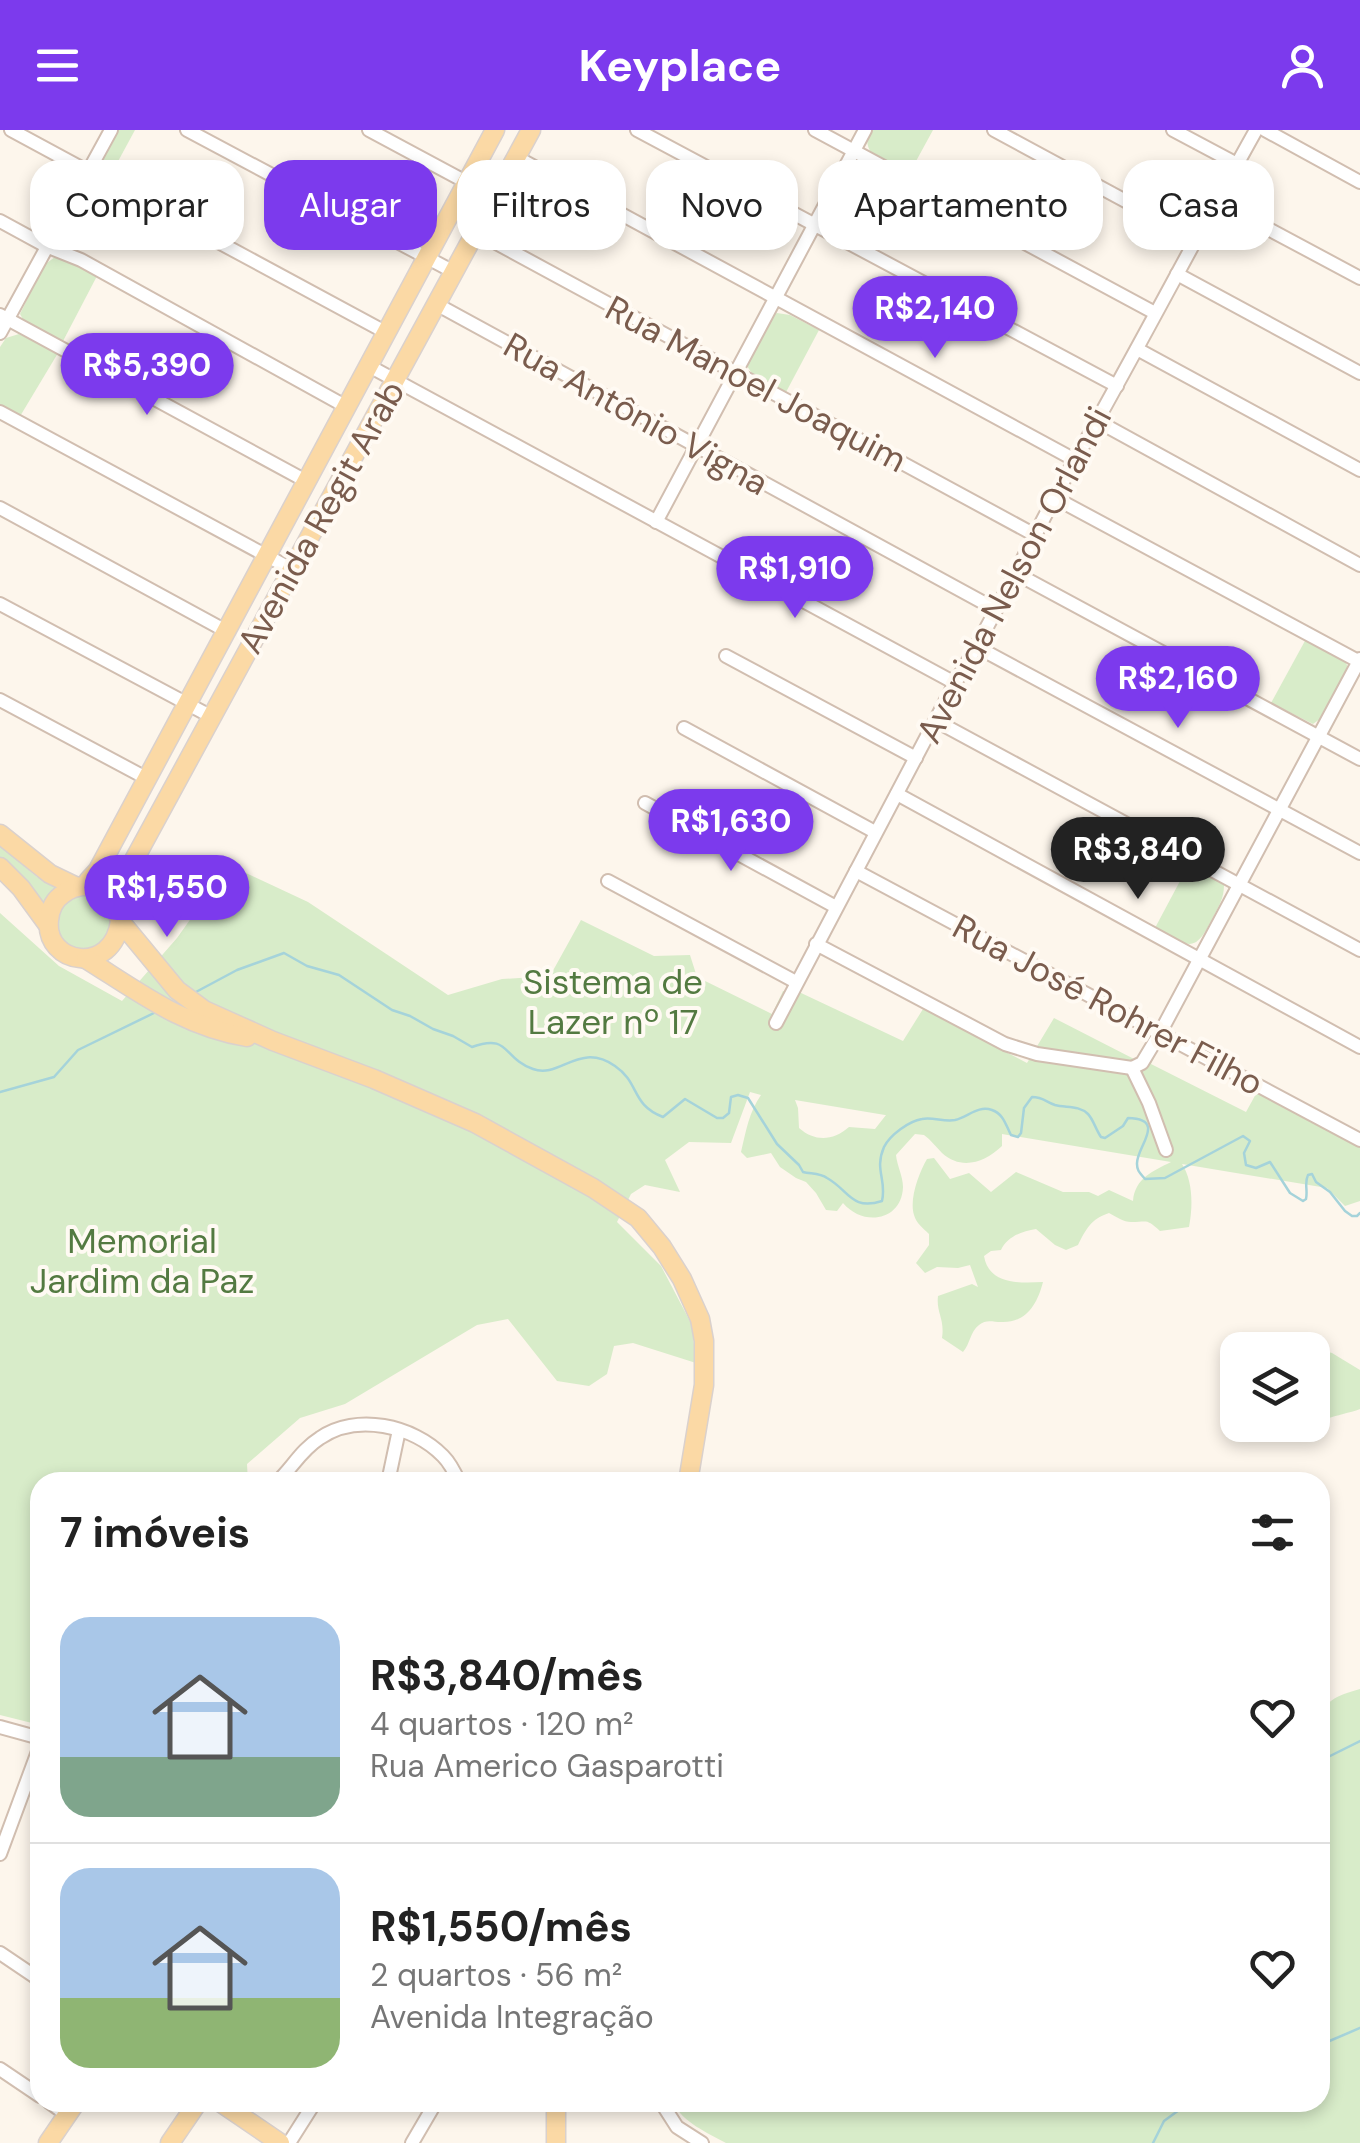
<!DOCTYPE html>
<html lang="pt">
<meta charset="utf-8">
<style>
body{margin:0;font-family:"DM Sans",sans-serif;background:#f6f6f6;color:#222;height:100vh;display:flex;flex-direction:column;font-size:38px;white-space:nowrap}
*{box-sizing:border-box;margin:0}
p{font-size:32px;color:#767676}
.icon{flex:none;width:55px;height:55px;fill:none;stroke:currentColor;stroke-width:2;stroke-linecap:round;stroke-linejoin:round}
.map{position:relative;flex:1;overflow:hidden}
.drawer{position:absolute;left:30px;top:1342px;width:1300px;height:640px;display:flex;flex-direction:column;background:#fff;border-radius:30px;box-shadow:0 5px 15px #0003}
.drawer>*{flex:none}
.guide{position:absolute;left:30px;top:30px;width:1300px;height:90px;display:flex;gap:20px}
.controls{position:absolute;left:1220px;top:1202px;display:grid;gap:20px}
.controls a{display:grid;place-items:center;width:110px;height:110px;border-radius:20px;background:#fff;box-shadow:0 5px 15px #0003;font-size:50px}
.price{position:absolute;translate:-50% -85px;padding:0 22px;border-radius:35px;background:#7c3aed;color:#fff;font-size:32px;line-height:65px;filter:drop-shadow(0 2px 5px #0008)}
.price::after{content:'';position:absolute;left:50%;top:60px;width:30px;height:22px;margin-left:-15px;background:inherit;clip-path:polygon(0 0,100% 0,50% 100%)}
.price.active{background:#222;color:#fff}
ul{padding:0;list-style:none}
li{display:flex;align-items:center;gap:30px;height:250px;padding:0 30px}
li+li{border-top:2px solid #e0e0e0}
li span{display:grid;place-items:center;flex:none;width:280px;height:200px;border-radius:30px;color:#555}
li>.icon{margin-inline-start:auto}
span .icon{width:120px;height:120px;fill:#fffc;stroke-width:1}
li b{font-size:42px}
h2{display:flex;justify-content:space-between;align-items:center;height:120px;padding:0 30px;font-size:42px}
.tag{padding:0 35px;border-radius:30px;background:#fff;box-shadow:0 5px 15px #0003;font-size:35px;line-height:90px}
.tag.active{background:#7c3aed;color:#fff}
header{display:flex;justify-content:space-between;align-items:center;height:130px;padding:0 30px;background:#7c3aed;color:#fff;font-size:45px;font-weight:700}
.map>svg:first-child{display:block}
</style>
<header><svg class="icon" aria-label="menu" viewBox="0 0 24 24"><path d="M4 6h16M4 12h16M4 18h16"/></svg>Keyplace<svg class="icon" aria-label="person" viewBox="0 0 24 24"><circle cx="12" cy="8" r="4"/><path d="M4 21q1-7 8-7t8 7"/></svg></header>
<div class="map">
<svg width="1360" height="2013" viewBox="0 0 1360 2013">
<rect width="100%" height="100%" fill="#fdf6ec"/>
<g fill="#d8ecc9" fill-rule="evenodd">
<path d="M117,0H135L109,48L102,41V33Z"/>
<path d="M870,0H933L909,44C889,34 858,27 870,0Z"/>
<path d="M55,127H61L97,146L62,213L25,193L20,184L44,135Z"/>
<path d="M777,183L790,185L819,200L785,264L755,248L747,236L749,228L771,186Z"/>
<path d="M19,204L58,223L19,288L0,277V217L6,208Z"/>
<path d="M1306,509L1344,530L1347,535V541L1324,586L1313,594L1271,573Z"/>
<path d="M0,716L37,747L65,755L46,781L0,729Z"/>
<path d="M229,735L308,772L448,865L502,849L550,846L581,790L654,826L690,825L697,847L772,884L783,861L799,862L903,911L923,879L1027,933L1054,888L1136,930L1162,911L1151,934L1246,982L1257,962L1360,1013V1071L1345,1076L1327,1058L1182,1034C1193,1051 1193,1076 1189,1097L1160,1101C1146,1088 1148,1092 1131,1092C1124,1092 1116,1087 1109,1083C1091,1089 1086,1099 1078,1115L1066,1120L1055,1115L1036,1099C1022,1101 1007,1107 1001,1120L991,1121L984,1126C989,1155 1019,1153 1043,1152C1037,1175 1026,1193 1001,1192C993,1192 986,1189 979,1195C970,1202 970,1214 963,1222L942,1208C945,1189 936,1183 938,1166L972,1154L978,1157L970,1135L958,1138L937,1137L925,1143L916,1133L929,1115V1104C923,1098 916,1093 914,1085C909,1069 919,1043 927,1029L934,1028L950,1049L969,1043L991,1062L1016,1042L1063,1062H1089L1098,1066L1109,1060L1133,1071C1135,1048 1153,1041 1171,1032L1002,1004V1016C985,1032 962,1041 942,1023C936,1017 931,1010 924,1005L915,1004L896,1025C897,1036 903,1046 903,1057C902,1091 863,1097 843,1073L837,1081L826,1080L816,1063L806,1052L796,1048L780,1037L771,1023L747,1028L741,1022C746,1001 749,982 761,965L750,962L731,1013L689,1012L665,1030L680,1062L645,1055L631,1064L617,1092L661,1136L692,1195L696,1233L633,1213L614,1216L607,1244L589,1256L557,1251L508,1189L477,1195L345,1274L300,1288L247,1334L248,1352H40V1595L0,1585V783L59,836L122,871L177,808ZM795,970L885,985H886L875,999L849,997C833,1011 815,1012 799,998L798,978Z"/>
<path d="M1188,736L1217,750L1224,755C1224,768 1219,776 1213,787C1194,827 1188,815 1155,798Z"/>
<path d="M75,764H93L114,787L108,811L81,823L59,811L56,781Z"/>
<path d="M1315,1218L1332,1223L1360,1240V1279C1350,1283 1336,1285 1327,1289C1309,1298 1309,1304 1287,1298L1286,1295H1312V1220H1307Z"/>
<path d="M1360,1559V2013H726C706,2002 684,1993 673,1973L1320,1972V1608L1329,1603L1320,1598C1320,1570 1337,1566 1360,1559Z"/>
</g>
<g fill="none" stroke-linecap="round" stroke-linejoin="round">
<g stroke="#a5d3da" stroke-width="2.5">
<path d="M194,863L237,840L284,823L307,836L339,845L392,880L410,886L433,899L453,906L472,917C510,903 502,928 533,939C560,949 579,911 615,936C640,953 631,975 663,987L685,969L717,988H723L729,983L731,967L738,965L748,968L777,1014L799,1035L803,1042C811,1044 820,1043 827,1048C849,1060 851,1081 882,1071C887,1050 874,1040 884,1017C890,1005 909,991 922,989C933,987 944,992 955,990C968,987 978,975 992,980C1004,984 1006,996 1011,1005L1018,1007L1021,1003L1024,978L1032,967C1043,967 1046,972 1055,975C1066,978 1079,975 1088,984C1093,989 1096,1000 1101,1007L1105,1008L1123,996L1128,988C1168,989 1136,1017 1137,1034C1137,1041 1140,1043 1145,1049L1165,1048L1243,1006L1250,1011L1244,1023L1246,1035L1256,1038L1270,1032L1290,1063L1303,1071L1306,1069C1308,1060 1304,1053 1308,1045L1312,1044L1316,1052L1330,1062L1345,1081L1352,1086H1357L1360,1083"/>
<path d="M0,962L54,947L78,920L156,882"/>
<path d="M1320,1631L1360,1611"/>
<path d="M1320,1915L1360,1898"/>
<path d="M1153,2013L1164,1991L1190,1972"/>
</g>
<g stroke="#d1beb0" stroke-width="16">
<g id="minor">
<path d="M11,0L387,203"/>
<path d="M187,0L454,142"/>
<path d="M369,0L494,67"/>
<path d="M637,0L1117,256"/>
<path d="M815,0L1155,183"/>
<path d="M994,0L1196,109"/>
<path d="M1173,0L1237,34"/>
<path d="M1265,0L1360,52"/>
<path d="M516,27L1075,330"/>
<path d="M1218,72L1360,148"/>
<path d="M0,91L46,116L81,130L345,276"/>
<path d="M476,102L1035,405"/>
<path d="M1177,144L1360,243"/>
<path d="M436,174L995,479"/>
<path d="M0,185L306,351"/>
<path d="M0,203L111,0"/>
<path d="M1137,219L1360,340"/>
<path d="M369,236L955,553"/>
<path d="M0,282L293,440"/>
<path d="M1099,292L1360,435"/>
<path d="M1055,368L1360,532"/>
<path d="M0,378L226,501"/>
<path d="M656,392L865,0"/>
<path d="M1017,444L1360,629"/>
<path d="M0,474L212,587"/>
<path d="M977,517L1360,723"/>
<path d="M726,526L916,628"/>
<path d="M0,570L146,648"/>
<path d="M936,591L1360,820"/>
<path d="M684,598L875,702"/>
<path d="M897,664L1360,917"/>
<path d="M645,673L836,777"/>
<path d="M856,741L1360,1010"/>
<path d="M608,751L796,852"/>
<path d="M816,814L1005,914L1037,924L1132,938"/>
<path d="M776,893L955,553C999,481 1034,403 1075,330C1137,221 1195,109 1256,0"/>
<path d="M1132,938L1142,933L1160,903L1360,529"/>
<path d="M1132,938L1149,973L1166,1020"/>
<path d="M277,1352C292,1338 301,1320 320,1308C356,1283 413,1295 443,1326C450,1333 455,1343 459,1352"/>
<path d="M388,1352L399,1300"/>
<path d="M0,1597L40,1608"/>
<path d="M0,1724L40,1616"/>
<path d="M0,1823L40,1850"/>
<path d="M0,1939L40,1966"/>
<path d="M49,1972L67,1985"/>
<path d="M661,1972L677,1997L702,2013"/>
<path d="M289,2013L315,1972"/>
<path d="M412,2013L436,1972"/>
</g>
</g>
<g stroke="#dad1cd" stroke-width="21">
<g id="major">
<path d="M0,704L50,744L77,757"/>
<path d="M0,737L21,758L48,795"/>
<path d="M88,756V751L98,740L495,0"/>
<path d="M117,776L128,741L531,0"/>
<path d="M120,791C113,846 44,835 49,790C50,779 54,770 63,764C89,745 113,763 120,791L177,860L204,880L273,911L374,949L475,993L593,1058L638,1088L662,1117L682,1149L700,1189L704,1211V1255L688,1352"/>
<path d="M86,829C139,862 184,897 247,907"/>
<path d="M220,1972L280,2013"/>
<path d="M48,2013L76,1972"/>
<path d="M170,2013L198,1972"/>
<path d="M556,2013V1972"/>
</g>
</g>
<use href="#minor" stroke="#fff" stroke-width="12"/>
<use href="#major" stroke="#fbd9a5" stroke-width="18"/>
</g>
<g text-anchor="middle" dominant-baseline="central" stroke-width="8" stroke-linejoin="round" paint-order="stroke">
<g font-size="35" fill="#7a5c4d" stroke="#fffaf3">
<text transform="translate(756 254) rotate(28)">Rua Manoel Joaquim</text>
<text transform="translate(636 284) rotate(29)">Rua Antônio Vigna</text>
<text transform="translate(321 387) rotate(-61)">Avenida Regit Arab</text>
<text transform="translate(1014 445) rotate(-62)">Avenida Nelson Orlandi</text>
<text transform="translate(1108 875) rotate(28)">Rua José Rohrer Filho</text>
</g>
<g font-size="35" fill="#537a41" stroke="#fffaf3">
<text x="613" y="852">Sistema de<tspan x="613" dy="40">Lazer nº 17</tspan></text>
<text x="142" y="1111">Memorial<tspan x="142" dy="40">Jardim da Paz</tspan></text>
</g>
</g>
</svg>
<div class="controls">
<a><svg class="icon" aria-label="layers" viewBox="0 0 24 24"><path d="M12 4l9 5-9 5-9-5zM3 14l9 5 9-5"/></svg></a>
</div>
<b class="price" style="left:935px;top:231px">R$2,140</b>
<b class="price" style="left:147px;top:288px">R$5,390</b>
<b class="price" style="left:795px;top:491px">R$1,910</b>
<b class="price" style="left:1178px;top:601px">R$2,160</b>
<b class="price" style="left:731px;top:744px">R$1,630</b>
<b class="price active" style="left:1138px;top:772px">R$3,840</b>
<b class="price" style="left:167px;top:810px">R$1,550</b>
<div class="guide">
<a class="tag">Comprar</a>
<a class="tag active">Alugar</a>
<a class="tag">Filtros</a>
<a class="tag">Novo</a>
<a class="tag">Apartamento</a>
<a class="tag">Casa</a>
</div>
<section class="drawer">
<h2>7 imóveis<svg class="icon" aria-label="filters" viewBox="0 0 24 24"><path d="M4 7h16M4 17h16"/><circle cx="9" cy="7" r="2"/><circle cx="15" cy="17" r="2"/></svg></h2>
<ul>
<li><span style="background:linear-gradient(#a9c7e8 70%,#7fa58c 0)"><svg class="icon" aria-label="home" viewBox="0 0 24 24"><path d="M3 11l9-7 9 7M6 9v11h12V9"/></svg></span><div><b>R$3,840/mês</b><p>4 quartos · 120 m²</p><p>Rua Americo Gasparotti</p></div><svg class="icon" aria-label="heart" viewBox="0 0 24 24"><path d="M12 20l-8-8c-3-5 5-10 8-4 3-6 11-1 8 4z"/></svg></li>
<li><span style="background:linear-gradient(#a9c7e8 65%,#8fb573 0)"><svg class="icon" aria-label="home" viewBox="0 0 24 24"><path d="M3 11l9-7 9 7M6 9v11h12V9"/></svg></span><div><b>R$1,550/mês</b><p>2 quartos · 56 m²</p><p>Avenida Integração</p></div><svg class="icon" aria-label="heart" viewBox="0 0 24 24"><path d="M12 20l-8-8c-3-5 5-10 8-4 3-6 11-1 8 4z"/></svg></li>
</ul>
</section>
</div>
